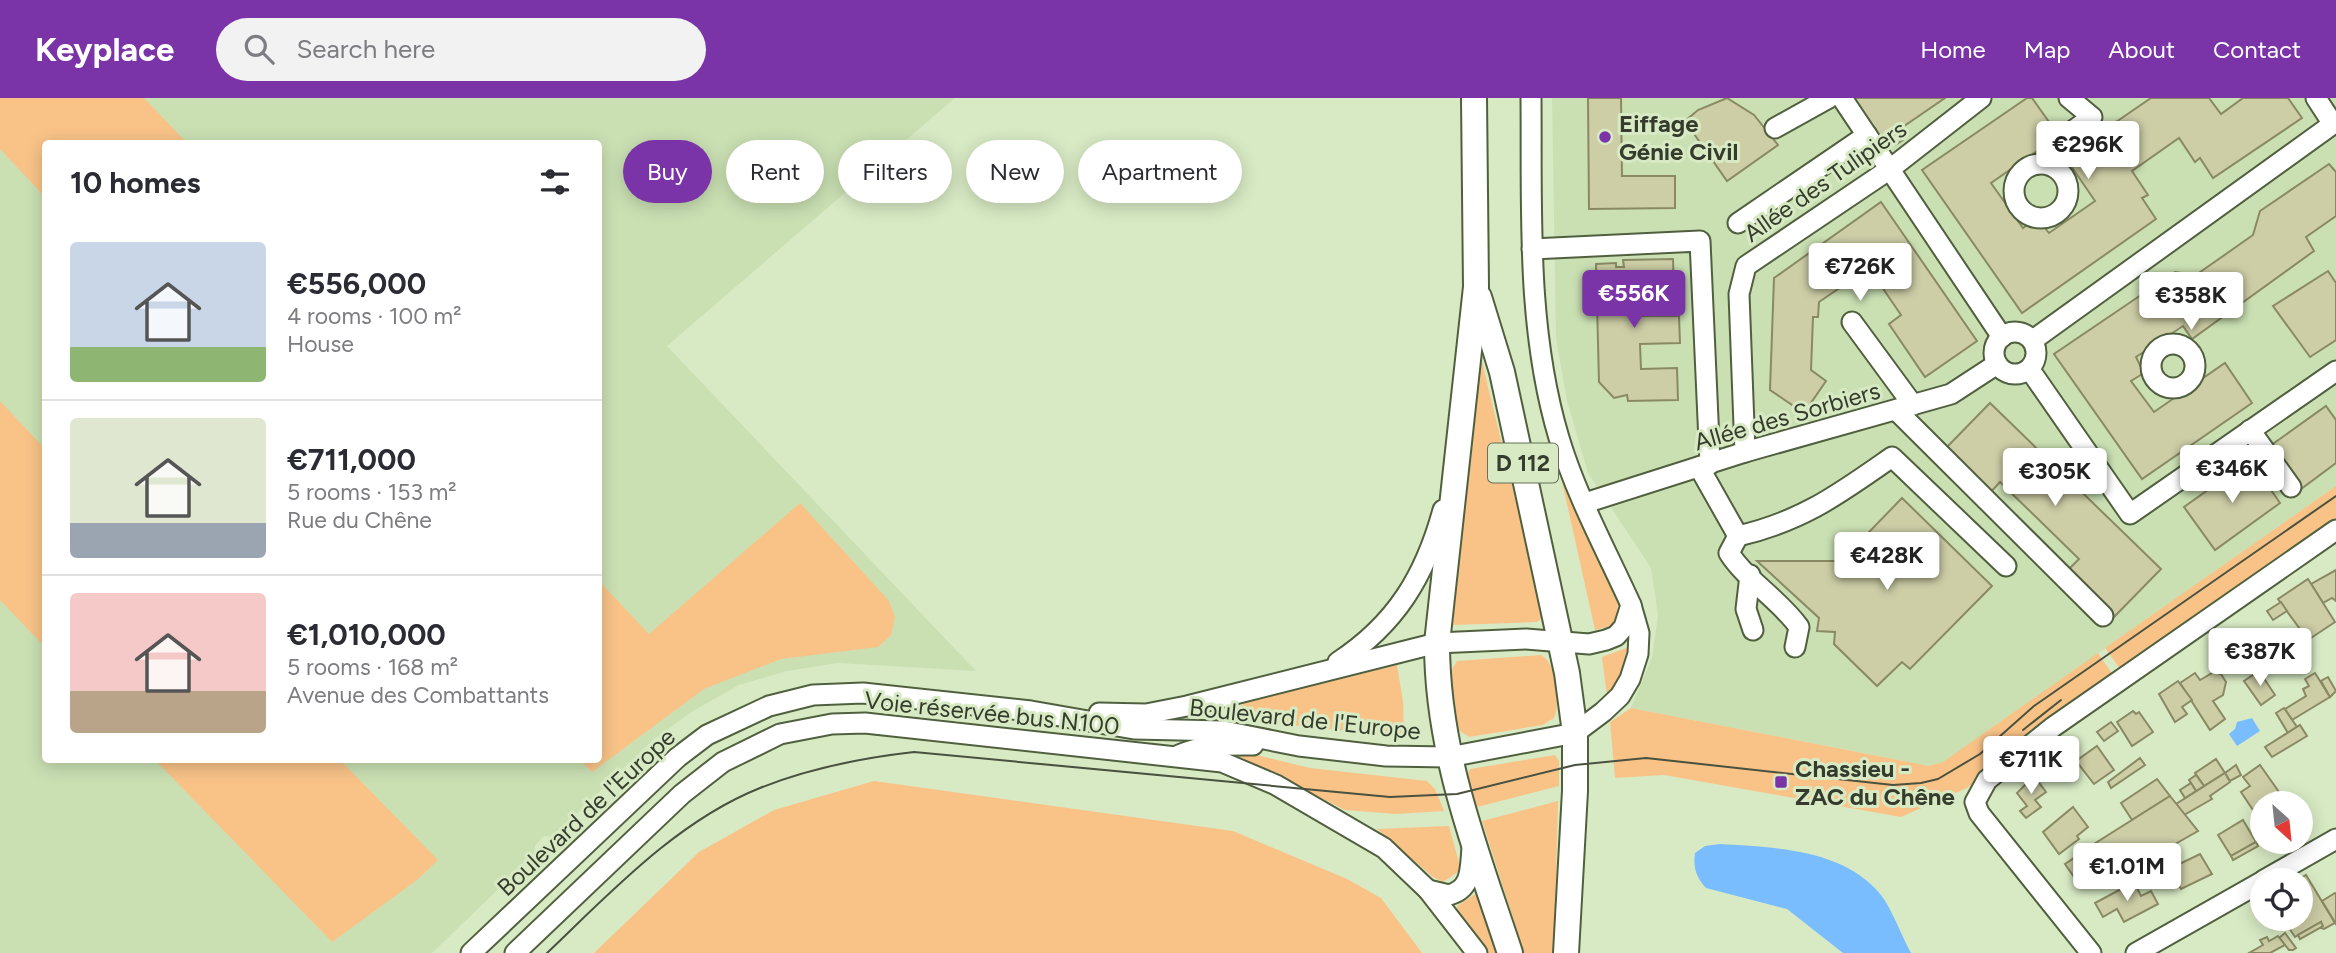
<!DOCTYPE html>
<meta charset="utf-8">
<style>
body{margin:0;font-family:Figtree,sans-serif;background:#f2f2f3;color:#2b2b33;height:100vh;display:flex;flex-direction:column;font-size:26px;white-space:nowrap}
*{box-sizing:border-box;margin:0}
p{font-size:23px;color:#7c7c81}
.icon{flex:none;width:38px;height:38px;fill:none;stroke:currentColor;stroke-width:2;stroke-linecap:round;stroke-linejoin:round}
.map{position:relative;flex:1;overflow:hidden}
.drawer{position:absolute;left:42px;top:42px;width:560px;height:623px;display:flex;flex-direction:column;background:#fff;border-radius:7px;box-shadow:0 4px 18px #0003}
.drawer>*{flex:none}
.top-card{position:absolute;left:623px;top:42px;width:665px;height:63px;display:flex;gap:14px}
.needle{width:46px;rotate:153deg}
.controls{position:absolute;left:2250px;top:693px;display:grid;gap:14px}
.controls a{display:grid;place-items:center;width:63px;height:63px;border-radius:50%;background:#fff;box-shadow:0 4px 18px #0003;font-size:35px}
.price{position:absolute;translate:-50% -60px;padding:0 16px;border-radius:7px;background:#fff;color:#222;font-size:23px;line-height:46px;filter:drop-shadow(0 2px 4px #0008)}
.price::after{content:'';position:absolute;left:50%;top:42px;width:21px;height:16px;margin-left:-10px;background:inherit;clip-path:polygon(0 0,100% 0,50% 100%)}
.price.current{background:#7a34a8;color:#fff}
ul{padding:0;list-style:none}
li{display:flex;align-items:center;gap:21px;height:175px;padding:0 28px}
li+li{border-top:2px solid #e1e1e2}
li span{display:grid;place-items:center;flex:none;width:196px;height:140px;border-radius:7px;color:#555}
li>.icon{margin-inline-start:auto}
span .icon{width:84px;height:84px;fill:#fffc;stroke-width:1}
li b{font-size:30px}
h2{display:flex;justify-content:space-between;align-items:center;height:84px;padding:0 28px;font-size:30px}
.tag{padding:0 24px;border-radius:32px;background:#fff;box-shadow:0 4px 18px #0003;font-size:24px;line-height:63px}
.tag.current{background:#7a34a8;color:#fff}
header{display:flex;align-items:center;gap:42px;box-sizing:border-box;height:98px;padding:0 35px;background:#7a34a8;color:#fff}
header strong{font-size:33px}
nav{display:flex;gap:38px;margin-inline-start:auto;font-size:24px}
.search{width:490px;height:63px;background:#f2f2f3;display:flex;align-items:center;gap:18px;box-sizing:border-box;padding:0 24px;border-radius:38px;color:#7c7c81;font-size:26px}
.map>svg:first-child{display:block}
</style>
<header>
<strong>Keyplace</strong>
<div class="search"><svg class="icon" aria-label="search" viewBox="0 0 24 24"><circle cx="10" cy="10" r="6"/><path d="M15 15l6 6"/></svg>Search here</div>
<nav><a>Home</a><a>Map</a><a>About</a><a>Contact</a></nav>
</header>
<div class="map">
<svg width="2336" height="855" viewBox="0 0 2336 855">
<rect width="100%" height="100%" fill="#d8eac4"/>
<g fill="#cae0b3" fill-rule="evenodd">
<path d="M0,0H955L667,248L976,573L838,565L787,573L739,587L693,613L654,641L553,739L544,738L535,748L534,757L432,855H0ZM46,46H598V662H46Z"/>
<path d="M1552,0H2336V388L1943,665L1929,668L1631,610L1652,559L1658,517L1651,470L1588,375L1567,303L1556,241Z"/>
</g>
<g fill="#f9c388">
<path d="M0,0H144L187,45L46,46L45,99L0,51Z"/>
<path d="M1482,264L1544,518L1537,524L1453,527L1479,266Z"/>
<path d="M0,303L45,351V549L0,502Z"/>
<path d="M1561,379L1618,506L1616,523L1611,528L1595,532Z"/>
<path d="M2336,388V420L2120,571L2105,550Z"/>
<path d="M800,405L889,503L895,519L891,537L878,549L781,561L704,591L592,674L580,662H598L599,483L649,536Z"/>
<path d="M1626,550L1631,552V562L1607,598L1602,559Z"/>
<path d="M2098,555L2113,577L1967,690L1901,719L1664,677L1615,680L1610,624L1631,610L1929,668L1943,664Z"/>
<path d="M1541,557C1557,565 1561,604 1554,620L1543,627L1469,639L1457,631L1451,573L1457,563Z"/>
<path d="M1397,567L1403,603L1404,639L1231,621L1227,616L1247,604Z"/>
<path d="M1236,652L1310,670L1427,683L1435,691L1444,713L1396,716L1345,712L1232,655Z"/>
<path d="M1555,657L1559,663V688L1477,709L1467,677L1470,671Z"/>
<path d="M155,662H340L438,762L417,782L332,844Z"/>
<path d="M874,683L1233,733L1347,781L1381,800L1422,855H594L699,754L774,712Z"/>
<path d="M1558,703L1554,855H1524L1482,723Z"/>
<path d="M1449,728L1461,772L1443,784L1433,779L1377,731Z"/>
<path d="M1480,793L1503,855H1489L1458,813L1457,808Z"/>
</g>
<g fill="#7abdfe">
<path d="M2252,620L2260,633L2237,648L2229,636L2235,631L2237,624Z"/>
<path d="M1720,746C1773,749 1845,751 1881,797C1893,813 1901,837 1911,855H1843L1787,811L1706,790C1696,779 1693,770 1695,755L1705,748Z"/>
</g>
<g fill="#cdcea6" stroke="#898963" stroke-width="2">
<path d="M1588,0H1621L1622,78H1675V110L1589,111Z"/>
<path d="M1727,0L1754,17L1778,47L1727,83L1685,23L1698,12Z"/>
<path d="M1851,0H1945L1897,33L1903,42L1895,47L1887,43L1884,45Z"/>
<path d="M2027,0H2032L2059,38L1991,85L2023,130L2037,120L2049,135L2095,103L2065,59L2151,0H2209L2221,16L2243,0H2288L2302,20L2213,80L2200,60L2195,64L2179,40L2132,73L2148,97L2142,100L2156,121L2022,215L1922,72Z"/>
<path d="M2329,66L2336,74V118L2306,139L2314,153L2192,241L2183,228L2136,259L2144,275L2131,283L2154,314L2225,265L2252,305L2142,381L2054,256L2175,174L2196,177L2253,137L2260,113Z"/>
<path d="M1881,104L1977,243L1925,279L1889,226L1901,217L1869,170L1819,204L1818,219H1813L1811,272L1826,283L1804,315L1770,292L1774,180Z"/>
<path d="M1673,161L1674,192L1640,194V218H1679L1680,245L1640,246L1641,271L1677,270L1678,302L1628,303L1627,297L1614,300L1599,284L1596,166L1616,165V169H1624L1623,162Z"/>
<path d="M2328,173L2336,185V242L2310,259L2273,208Z"/>
<path d="M1990,305L2161,471L2114,519L2067,473L2079,461L2000,384L1989,396L1944,352Z"/>
<path d="M2326,308L2336,322V365L2301,391L2270,348Z"/>
<path d="M2250,362L2280,405L2215,452L2184,409Z"/>
<path d="M1902,400L1992,488L1910,571L1902,564L1877,588L1834,546L1835,534L1817,533L1819,520L1757,463H1841Z"/>
<path d="M2336,472V503L2332,500L2323,505L2311,486Z"/>
<path d="M2308,481L2335,524L2308,542L2278,501Z"/>
<path d="M2281,504L2287,513L2273,522L2267,513Z"/>
<path d="M2253,533L2262,548L2248,557L2238,543Z"/>
<path d="M2259,573L2275,597L2261,607L2244,583Z"/>
<path d="M2214,574L2221,576L2226,584L2223,597L2213,603L2225,621L2210,632L2180,585L2195,575L2200,582Z"/>
<path d="M2315,575L2330,599L2292,622L2285,611L2306,598L2303,591L2309,588L2305,581Z"/>
<path d="M2328,579L2336,593L2330,599L2321,583Z"/>
<path d="M2178,583L2192,602L2182,609L2187,616L2175,624L2159,596Z"/>
<path d="M2284,610L2297,629L2288,635L2276,615Z"/>
<path d="M2133,613L2136,616L2139,614L2153,634L2132,648L2117,624Z"/>
<path d="M2111,624L2118,633L2104,643L2097,634Z"/>
<path d="M2300,627L2307,638L2272,659L2265,649Z"/>
<path d="M2097,648L2114,672L2094,686L2076,663Z"/>
<path d="M2140,660L2145,667L2111,690L2108,684Z"/>
<path d="M2216,661L2225,675L2204,688L2195,675Z"/>
<path d="M2236,667L2241,677L2230,683L2225,675Z"/>
<path d="M2260,667L2279,694L2253,712L2241,694L2250,688L2243,679Z"/>
<path d="M2225,675L2230,684L2210,698L2212,701L2184,717L2176,706Z"/>
<path d="M2196,677L2204,688L2196,693L2189,682Z"/>
<path d="M2034,678L2046,694L2035,702L2041,709L2026,720L2020,713L2027,708L2017,695Z"/>
<path d="M2157,681L2170,698L2132,722L2121,705Z"/>
<path d="M2191,685L2196,693L2185,700L2180,692Z"/>
<path d="M2170,698L2198,733L2119,778L2094,746Z"/>
<path d="M2073,709L2088,729L2077,738L2079,741L2059,756L2043,734Z"/>
<path d="M2243,722L2256,744L2231,758L2218,737Z"/>
<path d="M2256,744L2258,748L2233,762L2231,758Z"/>
<path d="M2086,752L2095,766L2074,779L2065,766Z"/>
<path d="M2200,756L2212,776L2181,791L2169,771Z"/>
<path d="M2306,777L2335,825L2324,831L2321,830V824L2295,839L2283,821H2301L2303,796L2301,782H2298Z"/>
<path d="M2134,784L2141,798L2151,793L2158,806L2124,824L2117,811L2103,819L2095,805Z"/>
<path d="M2335,795L2336,796V826L2322,803Z"/>
<path d="M2321,824L2323,828L2300,841L2298,837Z"/>
<path d="M2285,835L2296,850L2293,852H2289L2279,840Z"/>
<path d="M2278,838L2285,847L2270,855H2249L2263,847L2260,842L2267,839L2269,843Z"/>
</g>
<g fill="none" stroke-linecap="round" stroke-linejoin="round">
<g stroke="#50603f" stroke-width="23">
<g id="minor">
<path d="M1842,0L2002,239"/>
<path d="M1775,30L1829,0"/>
<path d="M2047,66L2050,49L2092,19L2069,0"/>
<circle cx="2041" cy="93" r="27"/>
<path d="M1738,125L1867,37"/>
<path d="M1532,151L1700,143L1710,366"/>
<path d="M1852,224L1913,307"/>
<circle cx="2015" cy="255" r="21"/>
<path d="M2033,242L2333,26L2316,0"/>
<circle cx="2173" cy="268" r="22"/>
<path d="M2030,272L2130,416L2336,273"/>
<path d="M1896,312L2103,518"/>
<path d="M2250,332L2291,389"/>
<path d="M1745,354L1739,196L1746,168L1890,71L1981,0"/>
<path d="M1699,369L1738,438C1803,423 1839,396 1892,359L2006,468"/>
<path d="M1585,405L1745,354L1951,296L1997,266"/>
<path d="M1738,438L1729,455C1747,483 1779,501 1799,529L1795,549"/>
<path d="M1750,477L1746,511L1753,532"/>
<path d="M1338,564C1396,526 1425,478 1443,412"/>
<path d="M1099,615L1146,616L1187,608L1437,545L1526,541L1589,546L1606,542L1616,538L1624,529L1631,507"/>
<path d="M1179,657C1203,646 1227,647 1253,647"/>
<path d="M2264,782L2336,741"/>
<path d="M1428,792L1449,797C1472,791 1470,771 1472,750"/>
<path d="M471,855L678,659L707,637L769,608L813,597L863,595L1031,613L1134,631L1224,633L1299,648L1386,658L1449,659L1575,635L1603,614L1620,598L1630,581L1638,556L1639,535L1631,507C1606,452 1576,397 1559,340C1526,230 1532,113 1531,0"/>
<path d="M515,855L682,696L723,664L780,636L832,626L865,625L1222,664L1276,687L1384,750L1428,792L1477,855"/>
<path d="M2091,855L1979,715L1975,704L1987,682L2053,629L2336,432"/>
<path d="M2136,855L2263,783"/>
</g>
</g>
<g stroke="#50603f" stroke-width="28">
<g id="major">
<path d="M1474,0L1476,189L1437,545C1437,655 1476,752 1510,855"/>
<path d="M1479,199L1502,274L1567,575L1575,635V693L1566,855"/>
</g>
</g>
<use href="#minor" stroke="#fff" stroke-width="19"/>
<use href="#major" stroke="#fff" stroke-width="24"/>
<g stroke="#49513f" stroke-width="2">
<path d="M2023,632L2061,602"/>
<path d="M547,855C610,795 677,723 760,690C810,670 861,660 914,654L1390,699L1457,696L1575,667L1646,660L1893,687L1921,685L1938,681L1980,656L2034,608L2336,398"/>
</g>
</g>
<g fill="#7a34a8" stroke="#d8eac4" stroke-width="2.5">
<circle cx="1605" cy="39" r="7"/>
<rect x="1774" y="677" width="14" height="14" rx="3.5"/>
</g>
<g text-anchor="middle" dominant-baseline="central" stroke-width="6" stroke-linejoin="round" paint-order="stroke">
<rect fill="#d8eac4" stroke="#66705a" stroke-width="2" x="1488" y="345.5" width="70" height="39" rx="5"/>
<g font-size="23" font-weight="bold" fill="#353c2d">
<text x="1523" y="365">D 112</text>
</g>
<g font-size="24" font-weight="bold" fill="#353c2d" stroke="#d8eac4" text-anchor="start">
<text x="1619" y="25">Eiffage<tspan x="1619" dy="28">Génie Civil</tspan></text>
<text x="1795" y="670">Chassieu -<tspan x="1795" dy="28">ZAC du Chêne</tspan></text>
</g>
<g font-size="24" fill="#353c2d" stroke="#d8eac4">
<text transform="translate(1825 83) rotate(-35)">Allée des Tulipiers</text>
<text transform="translate(1787 318) rotate(-16)">Allée des Sorbiers</text>
<text transform="translate(992 615) rotate(6)">Voie réservée bus N100</text>
<text transform="translate(1305 621) rotate(6)">Boulevard de l'Europe</text>
<text transform="translate(586 714) rotate(-43)">Boulevard de l'Europe</text>
</g>
</g>
</svg>
<div class="controls">
<a><svg class="needle" viewBox="-14 -14 28 28"><path d="M0-13l5 13h-10z" fill="#e53935"/><path d="M0 13l5-13h-10z" fill="#7c7c81"/></svg></a>
<a><svg class="icon" aria-label="locate" viewBox="0 0 24 24"><circle cx="12" cy="12" r="6"/><path d="M12 2v4M12 18v4M2 12h4M18 12h4"/></svg></a>
</div>
<b class="price" style="left:2088px;top:83px">€296K</b>
<b class="price" style="left:1860px;top:205px">€726K</b>
<b class="price current" style="left:1634px;top:232px">€556K</b>
<b class="price" style="left:2191px;top:234px">€358K</b>
<b class="price" style="left:2232px;top:407px">€346K</b>
<b class="price" style="left:2055px;top:410px">€305K</b>
<b class="price" style="left:1887px;top:494px">€428K</b>
<b class="price" style="left:2260px;top:590px">€387K</b>
<b class="price" style="left:2031px;top:698px">€711K</b>
<b class="price" style="left:2127px;top:805px">€1.01M</b>
<div class="top-card">
<a class="tag current">Buy</a>
<a class="tag">Rent</a>
<a class="tag">Filters</a>
<a class="tag">New</a>
<a class="tag">Apartment</a>
</div>
<section class="drawer">
<h2>10 homes<svg class="icon" aria-label="filters" viewBox="0 0 24 24"><path d="M4 7h16M4 17h16"/><circle cx="9" cy="7" r="2"/><circle cx="15" cy="17" r="2"/></svg></h2>
<ul>
<li><span style="background:linear-gradient(#c9d6e8 75%,#8fb573 0)"><svg class="icon" aria-label="home" viewBox="0 0 24 24"><path d="M3 11l9-7 9 7M6 9v11h12V9"/></svg></span><div><b>€556,000</b><p>4 rooms · 100 m²</p><p>House</p></div></li>
<li><span style="background:linear-gradient(#dfe7d0 75%,#9aa5b1 0)"><svg class="icon" aria-label="home" viewBox="0 0 24 24"><path d="M3 11l9-7 9 7M6 9v11h12V9"/></svg></span><div><b>€711,000</b><p>5 rooms · 153 m²</p><p>Rue du Chêne</p></div></li>
<li><span style="background:linear-gradient(#f6c9c9 70%,#b9a48a 0)"><svg class="icon" aria-label="home" viewBox="0 0 24 24"><path d="M3 11l9-7 9 7M6 9v11h12V9"/></svg></span><div><b>€1,010,000</b><p>5 rooms · 168 m²</p><p>Avenue des Combattants</p></div></li>
</ul>
</section>
</div>
